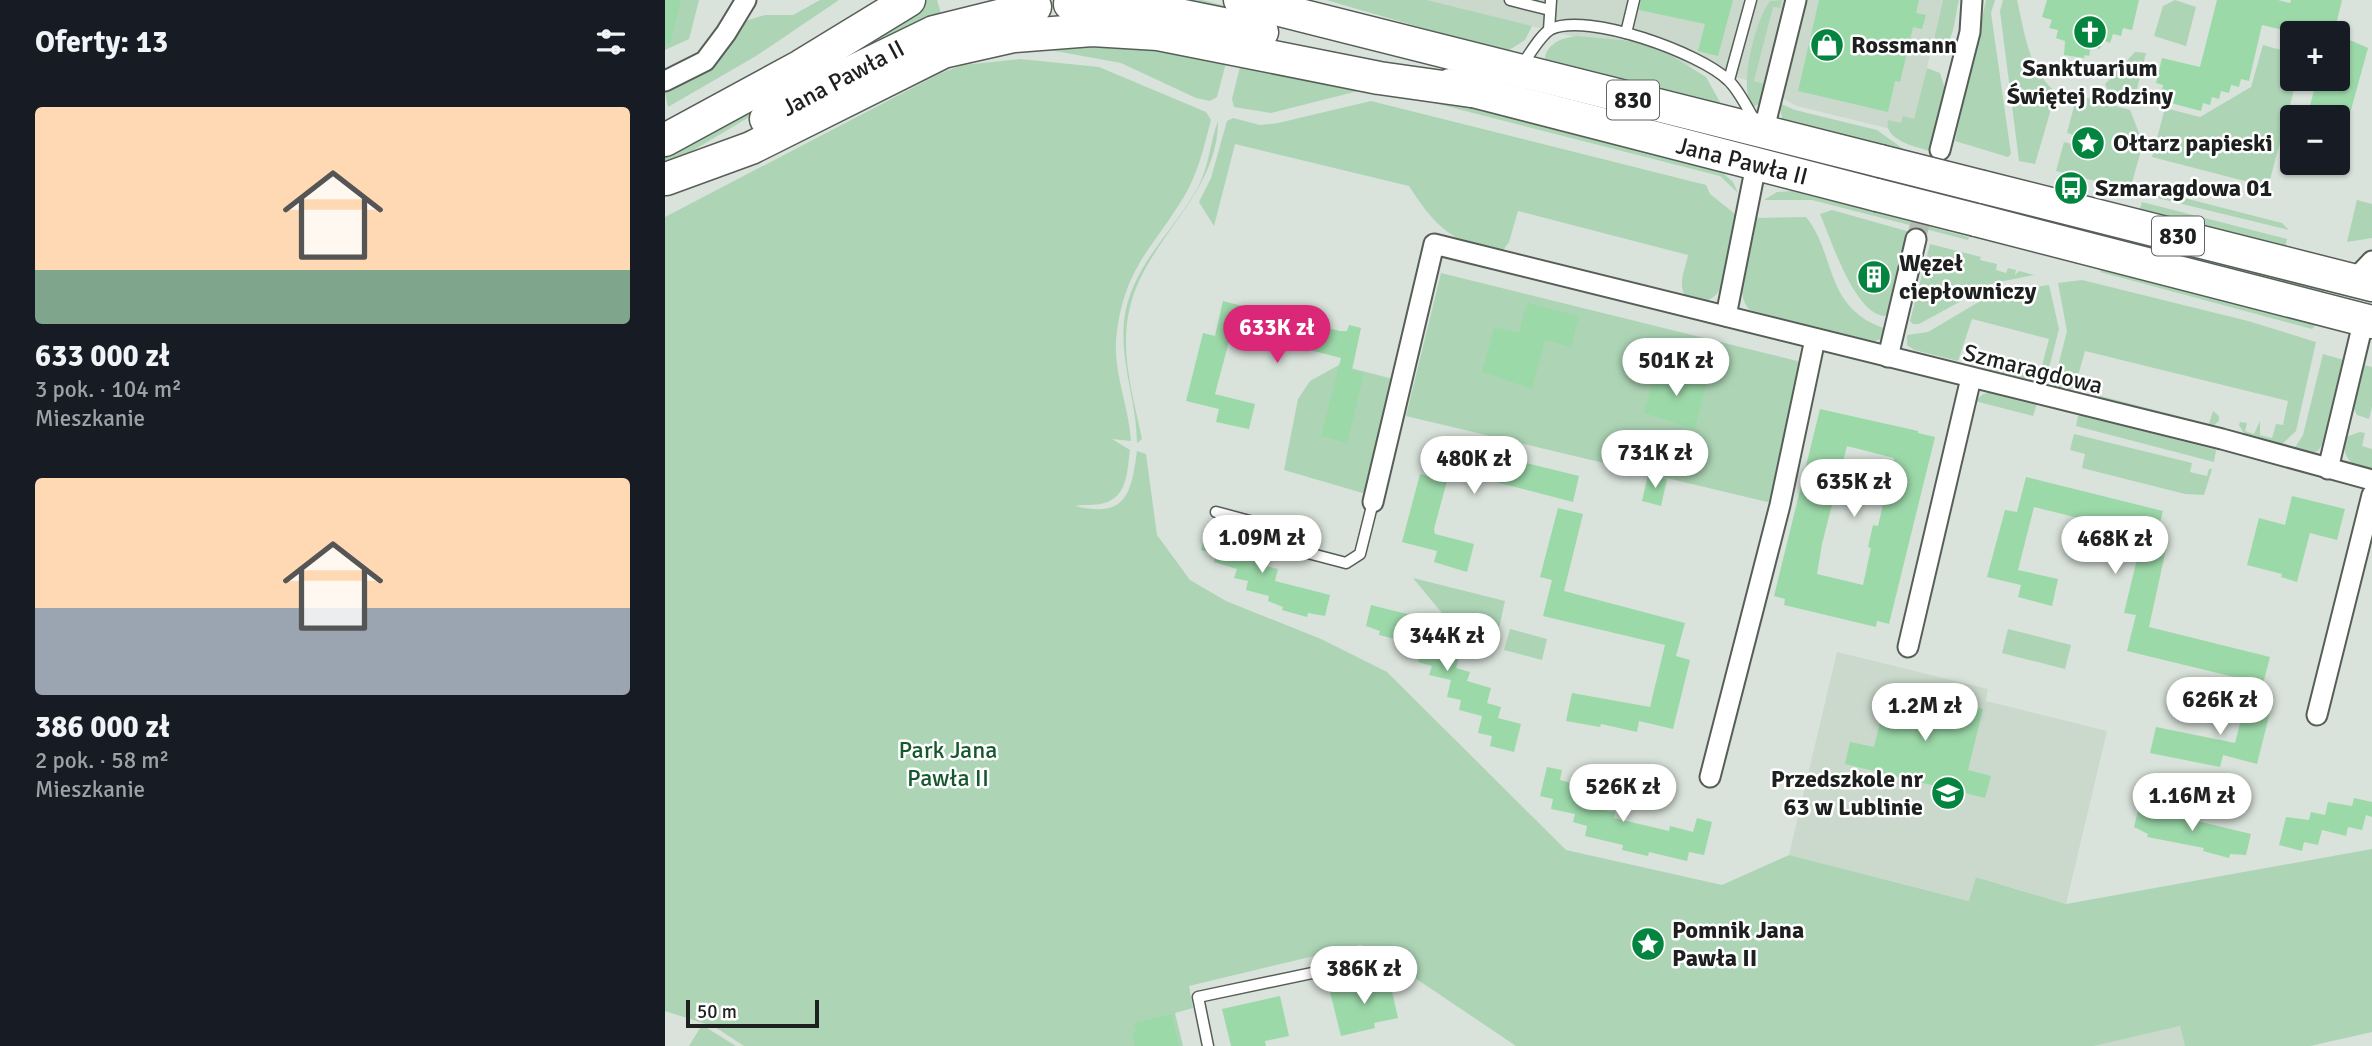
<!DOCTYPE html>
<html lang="pl">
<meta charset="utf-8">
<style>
body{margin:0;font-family:Signika,sans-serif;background:#242831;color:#f1f3f6;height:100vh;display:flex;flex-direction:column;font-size:26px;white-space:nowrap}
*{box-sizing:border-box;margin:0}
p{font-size:23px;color:#9ea1a6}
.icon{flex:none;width:38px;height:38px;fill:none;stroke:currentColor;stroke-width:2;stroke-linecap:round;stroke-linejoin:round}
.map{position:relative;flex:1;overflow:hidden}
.details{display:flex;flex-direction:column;background:#171b24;width:665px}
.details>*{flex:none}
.fabs{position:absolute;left:1615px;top:21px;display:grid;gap:14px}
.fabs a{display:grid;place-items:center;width:70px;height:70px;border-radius:7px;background:#171b24;box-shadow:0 2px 5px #0004;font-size:35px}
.scale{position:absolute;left:21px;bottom:18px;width:133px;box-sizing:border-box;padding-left:7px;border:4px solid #1d201e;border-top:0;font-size:19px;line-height:24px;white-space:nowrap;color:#1d201e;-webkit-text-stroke:5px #fff;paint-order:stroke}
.price{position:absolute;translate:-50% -60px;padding:0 16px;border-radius:24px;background:#fff;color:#222;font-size:23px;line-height:46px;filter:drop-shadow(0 2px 4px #0008)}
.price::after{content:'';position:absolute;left:50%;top:42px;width:21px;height:16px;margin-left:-10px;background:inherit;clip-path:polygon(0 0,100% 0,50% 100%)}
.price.selected{background:#db2777;color:#fff}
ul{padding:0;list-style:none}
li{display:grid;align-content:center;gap:14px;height:371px;padding:0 35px}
li span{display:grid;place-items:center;height:217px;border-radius:7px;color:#555}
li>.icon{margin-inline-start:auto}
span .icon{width:126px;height:126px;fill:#fffc;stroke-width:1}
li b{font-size:30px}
h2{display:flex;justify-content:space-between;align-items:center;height:84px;padding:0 35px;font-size:30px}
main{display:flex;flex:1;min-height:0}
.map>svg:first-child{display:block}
</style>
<main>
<section class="details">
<h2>Oferty: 13<svg class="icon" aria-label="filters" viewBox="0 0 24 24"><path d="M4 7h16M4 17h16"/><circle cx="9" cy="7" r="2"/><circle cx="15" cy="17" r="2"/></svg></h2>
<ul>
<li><span style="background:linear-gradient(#ffd9b3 75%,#7fa58c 0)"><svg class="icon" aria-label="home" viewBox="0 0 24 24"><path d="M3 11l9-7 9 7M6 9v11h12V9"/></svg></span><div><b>633 000 zł</b><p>3 pok. · 104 m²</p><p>Mieszkanie</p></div></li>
<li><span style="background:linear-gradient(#ffd9b3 60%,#9aa5b1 0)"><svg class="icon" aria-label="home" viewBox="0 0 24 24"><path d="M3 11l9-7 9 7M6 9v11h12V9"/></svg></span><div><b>386 000 zł</b><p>2 pok. · 58 m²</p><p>Mieszkanie</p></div></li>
</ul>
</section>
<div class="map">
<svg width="1707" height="1046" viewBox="0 0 1707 1046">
<rect width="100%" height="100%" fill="#d9e2db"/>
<g fill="#cad9cc">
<path d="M762,0H1278L1246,134L1132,106L1086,81Z"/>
<path d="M1172,652L1323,689L1321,701L1442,731L1401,904L1312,877L1305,901L1124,855Z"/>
<path d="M1515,1026L1521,1046H1429Z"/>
</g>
<g fill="#add5b5">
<path d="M0,0H34L24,39L0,50Z"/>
<path d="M155,0H174L91,56L3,107L0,93L41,69L77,22L100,15H128Z"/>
<path d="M262,0H272L277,17L138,85L0,167V152L173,56Z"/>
<path d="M443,0H537L1661,284L1658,299L644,33L568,15Z"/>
<path d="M661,0H762L867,26L860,40L841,52Z"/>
<path d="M1117,0L1115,8L1108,7L1089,81L1100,84L1098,102L1088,107C1072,90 1091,18 1105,1Z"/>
<path d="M1278,0H1294C1289,18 1290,53 1266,52Z"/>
<path d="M1321,0H1330L1326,13L1346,154L1343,157L1290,141Z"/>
<path d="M1338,0H1352C1360,33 1363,70 1391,92L1370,164L1354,161L1335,11Z"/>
<path d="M1510,0L1531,7L1521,46L1489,36L1498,6Z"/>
<path d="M912,36L986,43L1041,77L1060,111L880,66C877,45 895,38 912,36Z"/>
<path d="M417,38L562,59L552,97L545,101L531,98L456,63L374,48Z"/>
<path d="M1598,45L1627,53L1628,79H1632L1603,187L1487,157L1500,108L1535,117L1586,87Z"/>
<path d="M1470,52L1481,53L1471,93L1465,96L1442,89L1440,84Z"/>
<path d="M355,59L434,67L541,112L546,120C539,146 534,171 520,195C489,247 461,265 452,331C446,368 464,405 466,441L447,439L465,450C462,470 463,497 439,503C430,506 419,504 410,506C461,518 466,495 472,451L481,454L492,535L525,580L561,601L656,639L722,672L901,850L1057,885L1124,855L1304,901L1311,877L1401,904L1707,849V1032L1645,1046H1520L1515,1026L1429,1046H851L704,947L695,945L524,986L528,1008L510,1013L518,1046H79L50,1027L0,1011V217L276,73L298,65Z"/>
<path d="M576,63L770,97L1058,173L1068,182L1073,193L1055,176L746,97L701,89L606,113L569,107L567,99Z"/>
<path d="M1262,68L1275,73L1280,89L1265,151C1251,147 1218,140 1223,120L1236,123L1238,116L1249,119Z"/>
<path d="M1412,95L1465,110L1478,143L1465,190L1391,171L1399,142L1423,148L1426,140L1402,133Z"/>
<path d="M706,101L1041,185L1045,194L1070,214L1055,289C1047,303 1037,302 1023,300C1011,286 1020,271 1023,255L853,211L844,242L839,249C829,251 822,248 812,246C778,236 763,215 744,186L570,144L549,226L534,202L546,178L562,121L568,118L595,125L613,123Z"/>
<path d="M1114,103L1130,110L1212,130L1241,151L1338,174L1296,171L1118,122Z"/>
<path d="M553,121C553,195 481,239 465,307C454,351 468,395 477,439L472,443C472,401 455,364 459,321C465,267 508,233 533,187C544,167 545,142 553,121Z"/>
<path d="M1484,189L1617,223L1624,230L1480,195Z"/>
<path d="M1127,191L1304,237L1303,240L1147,200H1099L1112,192Z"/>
<path d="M1692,200L1707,204V238L1682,242Z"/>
<path d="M1477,202L1622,239L1620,249L1474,212Z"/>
<path d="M1167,210L1245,232L1226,313L1219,316C1189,313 1166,239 1155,214Z"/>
<path d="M1141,217C1172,255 1158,308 1221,329L1216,339L1205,343L1085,310C1066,293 1086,242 1091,218Z"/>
<path d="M1265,244L1316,257L1315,260L1332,264L1331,270L1341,273L1343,268L1351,270L1350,275L1354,271L1369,275L1329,283L1254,324H1248L1245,321Z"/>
<path d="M1436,270L1471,272L1652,321V324L1647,329L1435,272Z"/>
<path d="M776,273L1144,364L1115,505L741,416Z"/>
<path d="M1417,280L1583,321L1651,342L1631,431L1617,444L1580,435L1574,425L1575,422L1582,423L1580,431L1589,434L1595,421V435L1607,438L1611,424L1618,425L1623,401L1420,351L1411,383L1403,392L1387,390L1402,331L1393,283Z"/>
<path d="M1384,285L1394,329L1382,376L1377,383L1320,368L1316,362L1374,377L1384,339L1307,319L1293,361L1249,350L1242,345V335L1263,332L1329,293Z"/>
<path d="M1658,354L1679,360L1658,443L1653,451L1643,454L1627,452L1638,435Z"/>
<path d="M674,365L732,380L701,494L619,470L633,399L645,381Z"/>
<path d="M1699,365L1707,367V407L1704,419L1692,415L1688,407Z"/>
<path d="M1436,381L1432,395L1544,424L1548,411L1554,416V421L1543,430L1430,399L1426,385Z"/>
<path d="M1328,392L1372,403L1368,416L1310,401L1318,394Z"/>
<path d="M1417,415L1551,450L1549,462L1411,426L1413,416Z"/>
<path d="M1695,432L1700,433L1697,446L1707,449V473C1690,468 1674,458 1681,437Z"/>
<path d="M1409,434L1527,463L1525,472L1542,476L1544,469H1547L1539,495L1520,494L1417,468L1420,454L1405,450Z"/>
<path d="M748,578L840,601L829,651L815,659Z"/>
<path d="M845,629L882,639L877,660L839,650Z"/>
<path d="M1343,629L1406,645L1400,669L1337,653Z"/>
<path d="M37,1025L71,1046H24Z"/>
</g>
<g fill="#9cd9a9" fill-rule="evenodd">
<path d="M0,0H16L5,44L0,43Z"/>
<path d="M976,0H1068L1053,56L1033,51L1040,24L974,10Z"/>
<path d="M1154,0H1254L1251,13L1261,15L1257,29L1248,27L1235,82L1230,81L1223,112L1133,91Z"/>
<path d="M1382,0H1474L1467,30L1458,28L1456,36L1448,34L1445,43L1437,40L1435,49L1426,46L1424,56L1420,55L1419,58L1399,55L1400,41L1391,38L1393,30L1384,28L1387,20L1377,17Z"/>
<path d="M1552,0H1613L1625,3L1626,0H1677L1669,33H1632L1597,25L1584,81L1576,79L1574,87L1566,85L1564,93L1556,91L1554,99L1547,97L1545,105L1538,103L1536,111L1502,102L1504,95L1496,93L1498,85L1491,83L1497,58L1535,67Z"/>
<path d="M1673,35L1703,48L1684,117H1642L1652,79H1673Z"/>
<path d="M558,301L675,331H682L684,325L696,328L687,370L699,373L682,443L656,436L676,358L567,330L550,394L590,404L584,429L551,422L554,409L521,401L538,333L550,336Z"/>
<path d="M862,303L914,316L906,347L880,340L867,389L817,372L829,327L854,333Z"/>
<path d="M992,366L1042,382L1030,429L979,413Z"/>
<path d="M1155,409L1253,431V433L1270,437L1224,624L1212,621L1211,627L1119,605L1120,599L1109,596ZM1182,446L1229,458L1213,526L1208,525L1203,547L1206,548L1198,585L1152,574L1157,544Z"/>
<path d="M776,442L914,476L908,502L785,470L769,529L770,534L809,544L802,572L769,562L772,551L737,542L755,474L767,477Z"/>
<path d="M983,475L1002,479L996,506L977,501Z"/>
<path d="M1361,477L1498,511L1489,546L1501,549L1484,627L1605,657L1598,684L1462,651L1471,615L1459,613L1478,534L1369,507L1353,570L1393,579L1387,606L1353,597L1356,585L1322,577L1340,510L1352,512Z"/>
<path d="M1627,496L1680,509L1672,540L1645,533L1632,582L1616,577L1617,574L1582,565L1594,518L1620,525Z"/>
<path d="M893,508L918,514L899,591L1020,623L1011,656L1025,660L1008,729L974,721L972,732L936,724L935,727L901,721L907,693L985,707L1000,645L878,616L887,580L875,577Z"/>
<path d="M544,521L560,525L557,535L581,541L578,549L592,552L590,563L613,569L610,581L665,595L660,616L643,613L642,617L617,610L618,607L603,601L604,596L581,590L583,581L569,578L572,569L549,562L551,554L536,550Z"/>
<path d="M706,605L762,619L759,632L775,636L772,647L795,653L791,668L805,672L802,681L826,688L822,703L836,707L833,718L856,724L849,752L825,746L827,736L813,733L817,716L794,710L796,700L782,697L786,680L764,675L767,666L753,662L758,646L714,635L715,631L701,626Z"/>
<path d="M1224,686L1318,709L1303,770L1326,776L1320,798L1180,764L1185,742L1209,747Z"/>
<path d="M1584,689L1609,696L1592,764L1558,755L1555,767L1485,753L1491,727L1570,743Z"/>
<path d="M882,767L897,770L895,780L918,786L916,793L930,796L927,808L950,812L949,818L1004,831L1005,826L1028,832L1032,818L1047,822L1039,855L1024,852L1022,861L984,852L983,856L957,850L958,845L920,836L922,826L908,822L910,814L886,809L888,799L875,796Z"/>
<path d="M1689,798L1707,802V817L1701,815L1697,830L1683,827L1681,836L1657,830L1653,845L1639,842L1637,851L1614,845L1621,817L1644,820L1646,812L1660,815L1663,802L1687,806Z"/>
<path d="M1474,807L1586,834L1581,855L1565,854L1564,858L1538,851L1539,848L1482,837L1483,834L1469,827Z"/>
<path d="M724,978L733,1018L709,1023L710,1028L676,1036L665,992Z"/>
<path d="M615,996L624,1036L600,1041L601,1046H566L557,1009Z"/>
<path d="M507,1014L514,1046H470L467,1033L471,1032L469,1023Z"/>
</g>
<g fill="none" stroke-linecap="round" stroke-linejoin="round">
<path stroke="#b3bbb5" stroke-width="19" stroke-dasharray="19 10" stroke-linecap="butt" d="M1251,239L1271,164"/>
<g stroke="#575e58" stroke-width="13">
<g id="service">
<path d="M845,0L885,10"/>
<path d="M884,30L886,0"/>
<path d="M961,33L969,0"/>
<path d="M856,66C864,56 875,35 886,29C923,12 1035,53 1063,80C1074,90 1082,108 1090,121"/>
<path d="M1064,80L1086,0"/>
<path d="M551,512L592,523L601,542L681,563L695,554L708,502"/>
<path d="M543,1046L533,997L709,960"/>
</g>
</g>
<g stroke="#575e58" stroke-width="23">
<g id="minor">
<path d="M0,81L40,61L61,33L81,0"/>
<path d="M1098,133L1131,0"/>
<path d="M1275,150L1305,32L1307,0"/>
<path d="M1688,281L1707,261"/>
<path d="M1061,316L1091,165"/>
<path d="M1223,357L1251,239"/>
<path d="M1663,469L1699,319"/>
<path d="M708,502L769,244L1557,439L1707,480"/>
<path d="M1243,647L1306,378"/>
<path d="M1652,715L1707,495"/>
<path d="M1045,777L1115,505L1150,339"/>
</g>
</g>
<g stroke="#575e58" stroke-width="35">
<g id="primary">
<path d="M575,0L1215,161"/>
<path d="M405,4L499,12L597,32"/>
<path d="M785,85L1212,195"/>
<path d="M101,119L156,87L269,32L370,7"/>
<path d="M0,140L136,66L244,0"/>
<path d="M1,179L86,148L278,52L349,36L427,30L493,34L714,78L806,91"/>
<path d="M1318,187L1707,285"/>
<path d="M1311,220L1707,322"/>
</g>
</g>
<use href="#service" stroke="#fff" stroke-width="10"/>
<use href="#minor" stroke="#fff" stroke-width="19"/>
<use href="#primary" stroke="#fff" stroke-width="32"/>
<g stroke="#575e58" stroke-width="35" stroke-linecap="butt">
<g id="primary-bridge">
<path d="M1215,161L1318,187"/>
<path d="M1212,195L1311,220"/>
</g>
</g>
<use href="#primary-bridge" stroke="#fff" stroke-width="32"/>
</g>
<defs>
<g id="church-disc" transform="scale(1.75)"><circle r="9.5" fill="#03843f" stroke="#fff"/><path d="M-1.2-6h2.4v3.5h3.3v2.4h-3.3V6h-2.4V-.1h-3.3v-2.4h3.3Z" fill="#fff"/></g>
<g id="shop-disc" transform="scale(1.75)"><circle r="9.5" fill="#03843f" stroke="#fff"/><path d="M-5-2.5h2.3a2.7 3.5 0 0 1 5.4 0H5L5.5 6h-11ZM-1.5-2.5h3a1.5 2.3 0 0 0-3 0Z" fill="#fff"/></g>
<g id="sight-disc" transform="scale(1.75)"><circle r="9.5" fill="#03843f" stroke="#fff"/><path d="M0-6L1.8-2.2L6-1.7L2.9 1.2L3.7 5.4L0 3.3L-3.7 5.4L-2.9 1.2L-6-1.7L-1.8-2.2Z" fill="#fff"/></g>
<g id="bus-disc" transform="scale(1.75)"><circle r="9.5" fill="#03843f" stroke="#fff"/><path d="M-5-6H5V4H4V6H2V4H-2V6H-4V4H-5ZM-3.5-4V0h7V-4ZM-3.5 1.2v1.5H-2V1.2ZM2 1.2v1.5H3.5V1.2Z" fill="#fff"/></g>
<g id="building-disc" transform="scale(1.75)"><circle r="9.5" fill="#03843f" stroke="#fff"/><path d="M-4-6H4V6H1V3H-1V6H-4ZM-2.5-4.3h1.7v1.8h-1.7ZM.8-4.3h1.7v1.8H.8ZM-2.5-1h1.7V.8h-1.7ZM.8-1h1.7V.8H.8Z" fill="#fff"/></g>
<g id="school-disc" transform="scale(1.75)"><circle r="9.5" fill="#03843f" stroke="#fff"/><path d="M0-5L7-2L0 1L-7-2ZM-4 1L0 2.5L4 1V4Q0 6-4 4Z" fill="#fff"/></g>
</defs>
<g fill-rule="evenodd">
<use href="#church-disc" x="1425" y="32"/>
<use href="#shop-disc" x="1162" y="45"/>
<use href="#sight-disc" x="1423" y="143"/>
<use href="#bus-disc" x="1406" y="188"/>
<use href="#building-disc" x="1209" y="277"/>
<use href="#school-disc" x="1283" y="793"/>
<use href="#sight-disc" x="983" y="944"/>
</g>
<g text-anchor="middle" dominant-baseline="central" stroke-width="5" stroke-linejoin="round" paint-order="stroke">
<g fill="#fff" stroke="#616362" stroke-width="2">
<rect x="942" y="80.5" width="52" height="39" rx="5"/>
<rect x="1487" y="216.5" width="52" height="39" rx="5"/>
</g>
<g font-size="23" font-weight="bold" fill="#1d201e">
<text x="968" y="100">830</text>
<text x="1513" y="236">830</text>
</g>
<g font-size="24" font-weight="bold" fill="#1d201e" stroke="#fff" text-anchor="start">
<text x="1186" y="45">Rossmann</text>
<text x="1425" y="68" text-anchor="middle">Sanktuarium<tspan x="1425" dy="28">Świętej Rodziny</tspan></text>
<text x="1448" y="143">Ołtarz papieski</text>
<text x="1430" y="188">Szmaragdowa 01</text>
<text x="1234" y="263">Węzeł<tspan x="1234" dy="28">ciepłowniczy</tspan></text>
<text x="1258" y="779" text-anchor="end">Przedszkole nr<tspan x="1258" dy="28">63 w Lublinie</tspan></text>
<text x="1007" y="930">Pomnik Jana<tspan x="1007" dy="28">Pawła II</tspan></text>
</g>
<g font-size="24" fill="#1d201e" stroke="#fff">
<text transform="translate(178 78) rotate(-28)">Jana Pawła II</text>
<text transform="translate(1077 161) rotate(14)">Jana Pawła II</text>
<text transform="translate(1368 369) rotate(14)">Szmaragdowa</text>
</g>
<g font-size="24" fill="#16582d" stroke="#fff">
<text x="283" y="750">Park Jana<tspan x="283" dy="28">Pawła II</tspan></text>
</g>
</g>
</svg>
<div class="fabs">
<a>+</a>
<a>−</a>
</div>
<div class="scale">50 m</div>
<b class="price selected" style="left:612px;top:365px">633K zł</b>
<b class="price" style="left:1011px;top:398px">501K zł</b>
<b class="price" style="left:990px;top:490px">731K zł</b>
<b class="price" style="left:809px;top:496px">480K zł</b>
<b class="price" style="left:1189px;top:519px">635K zł</b>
<b class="price" style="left:597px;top:575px">1.09M zł</b>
<b class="price" style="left:1450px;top:576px">468K zł</b>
<b class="price" style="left:782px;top:673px">344K zł</b>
<b class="price" style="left:1555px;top:737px">626K zł</b>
<b class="price" style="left:1260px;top:743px">1.2M zł</b>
<b class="price" style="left:958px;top:824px">526K zł</b>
<b class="price" style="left:1527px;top:833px">1.16M zł</b>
<b class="price" style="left:699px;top:1006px">386K zł</b>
</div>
</main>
